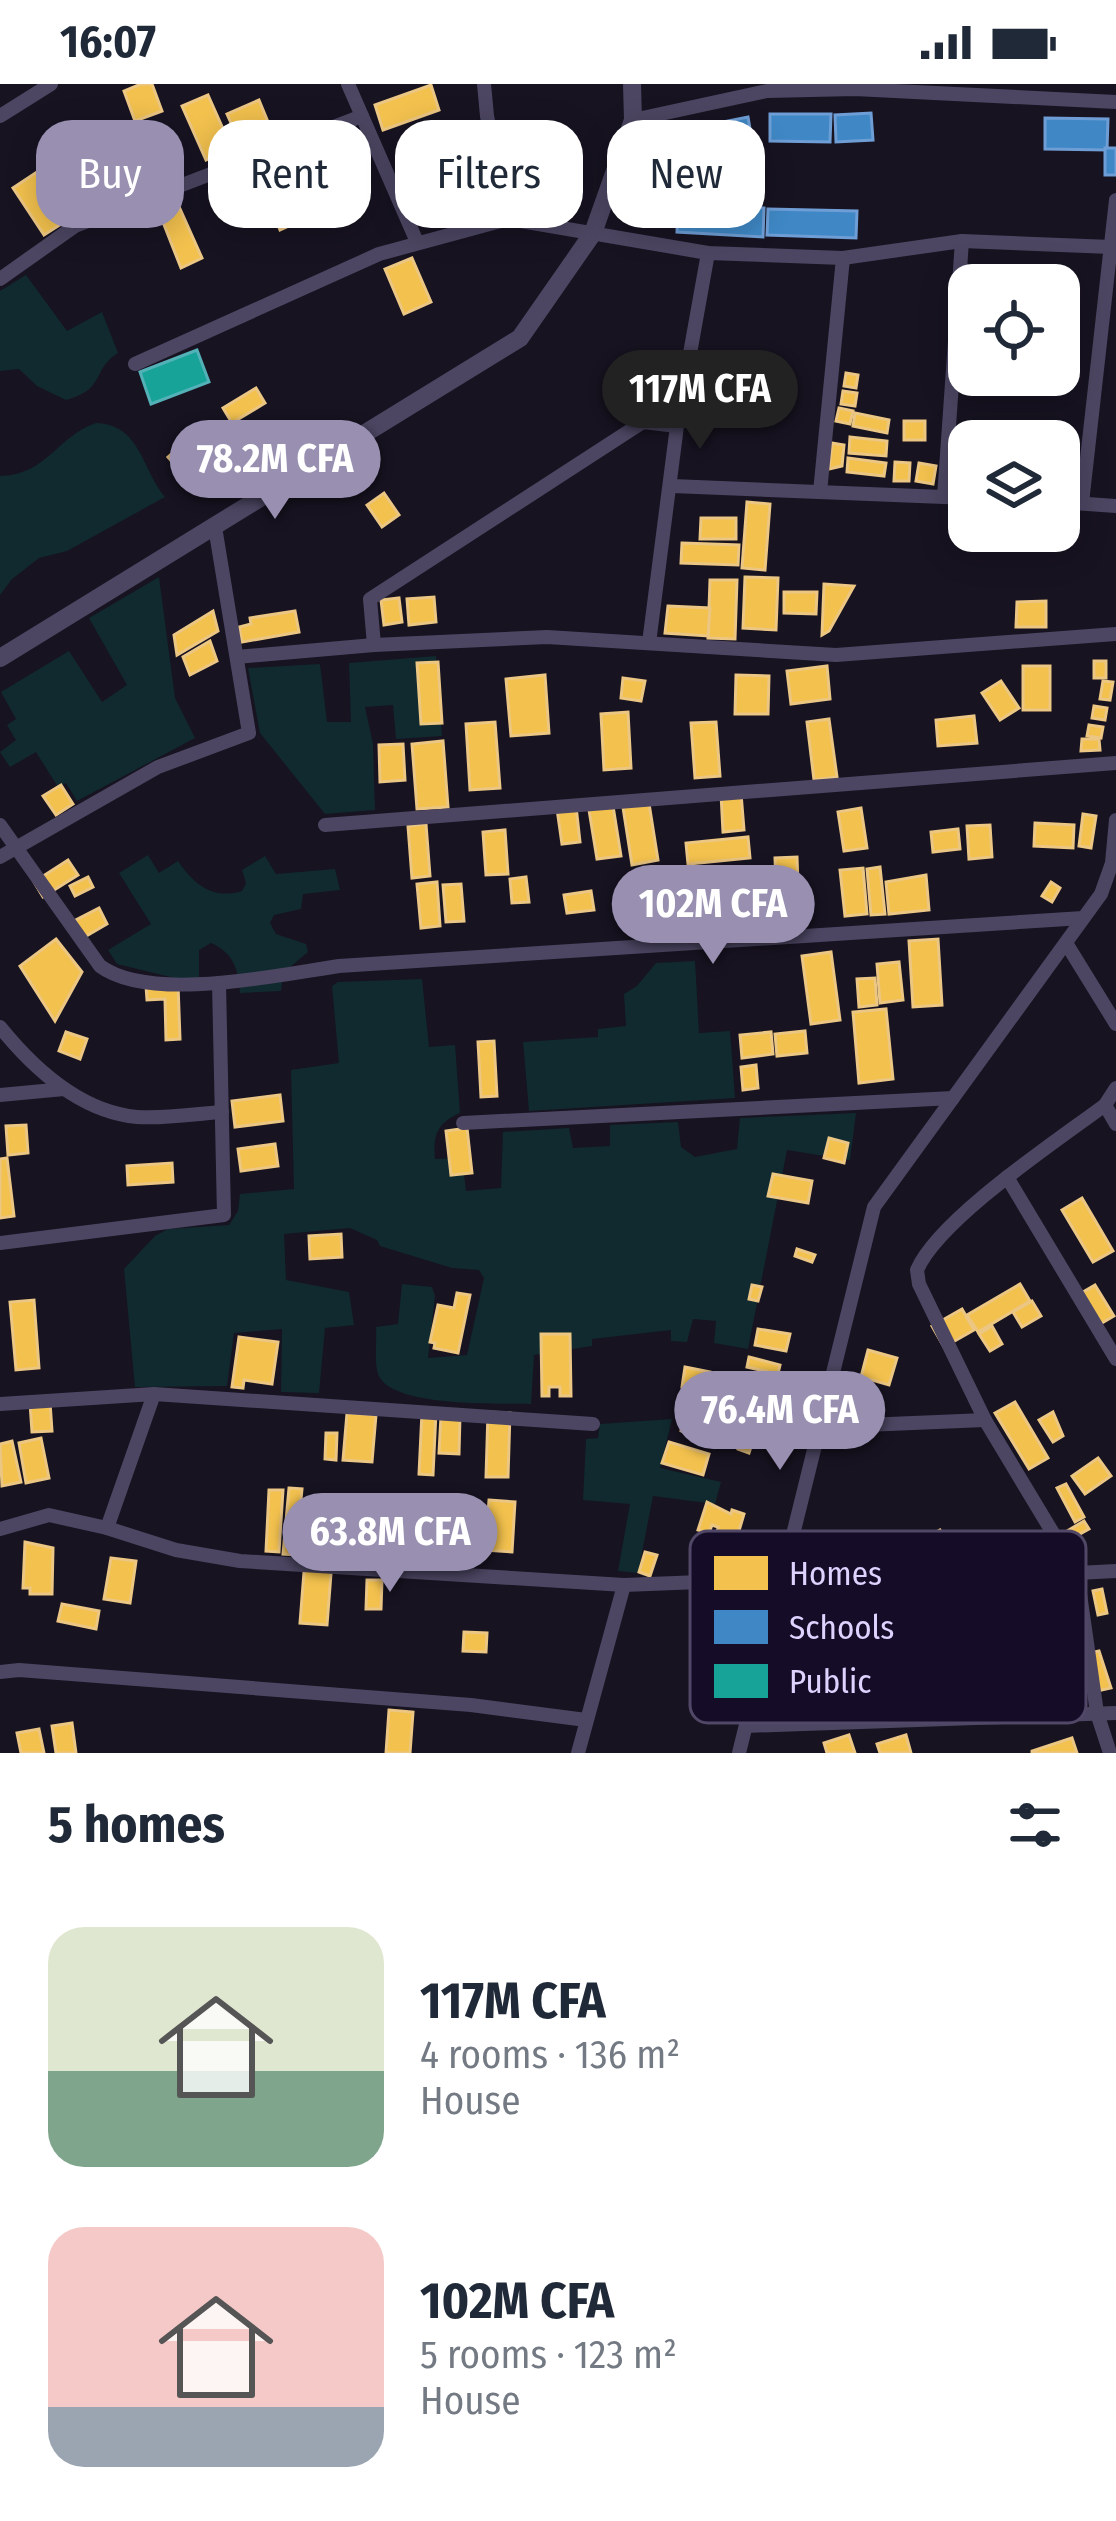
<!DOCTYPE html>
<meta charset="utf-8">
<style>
body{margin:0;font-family:"Fira Sans Condensed",sans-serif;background:#f6f6f7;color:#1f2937;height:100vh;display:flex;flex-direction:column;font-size:45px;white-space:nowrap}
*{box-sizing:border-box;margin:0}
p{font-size:39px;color:#747a83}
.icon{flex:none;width:66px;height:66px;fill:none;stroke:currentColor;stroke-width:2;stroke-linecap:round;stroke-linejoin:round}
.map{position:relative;height:1669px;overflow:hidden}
.drawer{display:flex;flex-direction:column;background:#fff;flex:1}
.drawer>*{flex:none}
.guide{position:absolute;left:36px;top:36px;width:1044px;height:108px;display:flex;gap:24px}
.buttons{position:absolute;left:948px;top:180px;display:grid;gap:24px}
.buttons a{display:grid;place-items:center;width:132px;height:132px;border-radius:24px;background:#fff;box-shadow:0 6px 30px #0003;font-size:60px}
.price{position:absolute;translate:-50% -102px;padding:0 27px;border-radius:42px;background:#988fb1;color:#fff;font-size:39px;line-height:78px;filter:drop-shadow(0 3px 6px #0008)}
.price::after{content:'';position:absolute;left:50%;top:72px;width:36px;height:27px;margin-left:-18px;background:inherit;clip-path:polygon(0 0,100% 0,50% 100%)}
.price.current{background:#222;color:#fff}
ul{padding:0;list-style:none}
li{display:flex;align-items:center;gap:36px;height:300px;padding:0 48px}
li span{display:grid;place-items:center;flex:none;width:336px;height:240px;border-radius:36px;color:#555}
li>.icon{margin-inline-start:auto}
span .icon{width:144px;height:144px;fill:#fffc;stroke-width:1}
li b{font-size:51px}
h2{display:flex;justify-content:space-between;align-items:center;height:144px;padding:0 48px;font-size:51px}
.tag{padding:0 42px;border-radius:36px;background:#fff;box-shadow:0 6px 30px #0003;font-size:42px;line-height:108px}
.tag.current{background:#988fb1;color:#fff}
.status{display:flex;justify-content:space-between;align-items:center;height:84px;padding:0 60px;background:#fff;direction:ltr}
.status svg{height:33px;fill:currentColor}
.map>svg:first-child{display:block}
</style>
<div class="status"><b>16:07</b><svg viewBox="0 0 49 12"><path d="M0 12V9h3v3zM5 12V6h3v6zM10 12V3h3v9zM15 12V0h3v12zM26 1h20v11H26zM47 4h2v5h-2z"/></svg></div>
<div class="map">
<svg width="1116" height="1669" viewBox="0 0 1116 1669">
<rect width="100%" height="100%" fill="#171321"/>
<g fill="#102a2f">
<path d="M26,191L67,247L102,228L118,269C91,286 107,305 66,316L37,302L19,285L0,287V207Z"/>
<path d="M96,339C141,341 141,384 165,413L67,467L39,474L12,495L0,511V392C47,391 57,352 96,339Z"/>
<path d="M159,493L175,614L195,654L77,717L66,699L58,703L36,668L10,683L0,668L16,656L7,641L16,635L1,608L69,567L102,618L127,601L89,534Z"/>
<path d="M436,572L442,652L396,655L393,621L365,623L373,660L375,726L325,730L260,649L248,584L320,580L327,638H351L349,579Z"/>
<path d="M148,771L159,789L178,777C194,800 212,816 242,807L246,799L242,786L265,772L276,790L335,785L340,806L303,810L301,825L274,831L270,839L276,850L306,860L308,868L283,889L281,907L240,909C238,886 235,870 211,859L199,866V894L195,899L117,880L108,866L151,840L119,789Z"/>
<path d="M695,877L699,949L730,947L735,1014L529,1027L523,958L598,953V945L626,942L624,910L637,902L656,879Z"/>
<path d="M422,895L429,963L455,961L460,1029C437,1039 433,1051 435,1075L462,1074L466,1107L501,1104L503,1048L569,1044L573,1064L610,1062V1041L678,1038L681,1063L695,1073L737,1065L740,1034L856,1029L850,1076L787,1066L748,1265L714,1259L716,1237L693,1235L687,1258L671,1257V1246L592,1255V1262L534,1271L531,1320C500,1319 390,1324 378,1290C374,1277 377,1257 376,1243L398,1240L402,1200L432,1203L435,1212L428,1274L467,1271L484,1194L479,1186L452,1184L380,1162L377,1156L350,1144L284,1150L286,1196L349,1208L354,1241L325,1244L319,1309L281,1308L282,1245L234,1249L227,1302L135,1303L124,1185L155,1152L168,1145L229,1141L238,1127L240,1110L294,1105L291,986L339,979L332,902L338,898Z"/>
<path d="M672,1335L660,1384L721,1398L715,1420L653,1412L638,1489L618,1487L630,1420L583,1416L586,1355L598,1354L600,1340Z"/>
</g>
<g fill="#f2c14e" stroke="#ecc683" stroke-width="3">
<path d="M141,0H152L162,27L135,37L124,7Z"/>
<path d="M431,1L439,26L383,46L375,21Z"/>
<path d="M208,11L232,65L206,76L182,22Z"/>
<path d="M259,16L275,55L244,68L227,30Z"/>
<path d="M346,53L369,108L337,122L314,67Z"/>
<path d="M444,54L454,76L412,96L403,71Z"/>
<path d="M275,75L282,79L304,135L280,146L255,83Z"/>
<path d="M49,80L80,128L44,151L13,104Z"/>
<path d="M177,118L202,174L181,184L159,128Z"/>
<path d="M412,174L431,218L404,230L385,185Z"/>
<path d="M846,289L858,291L856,304L844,302Z"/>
<path d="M256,304L265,319L232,339L223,324Z"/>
<path d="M843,307L857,309L855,322L841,320Z"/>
<path d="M839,324L853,327L850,340L836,337Z"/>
<path d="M855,329L889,336L887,349L853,342Z"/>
<rect x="904" y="337" width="21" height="19"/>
<path d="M190,353L211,377L188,396L168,373Z"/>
<path d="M850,353L887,357L886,372L849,369Z"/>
<path d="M263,358L268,368L239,385L233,375Z"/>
<path d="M832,359L844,361L842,382L829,385Z"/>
<path d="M848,374L886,379L884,392L847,388Z"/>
<path d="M895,378L910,379L909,397H894Z"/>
<path d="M919,379L936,382L933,400L916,397Z"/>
<path d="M384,409L399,431L382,443L367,421Z"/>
<path d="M747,418L770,420L765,486L742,484Z"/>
<path d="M701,434H736V455H700Z"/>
<path d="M682,459L739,461L738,481L681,479Z"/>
<path d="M745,493L778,494L776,546L743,544Z"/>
<path d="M710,496H737L735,555L708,554Z"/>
<path d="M824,500L854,502L829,547L822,551Z"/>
<path d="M784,508H817L816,530L784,529Z"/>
<path d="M434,513L436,538L409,541L407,515Z"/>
<path d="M399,514L402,538L384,541L381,516Z"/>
<path d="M1046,517V543H1016L1017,518Z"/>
<path d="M668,522L710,524L708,552L665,549Z"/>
<path d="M213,527L218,547L177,571L174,551Z"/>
<path d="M295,527L299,548L242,558L239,543L251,540L250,534Z"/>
<path d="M210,557L217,577L190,591L183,573Z"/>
<rect x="1094" y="577" width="12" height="17"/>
<path d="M438,578L442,639L421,640L417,579Z"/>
<path d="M827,582L830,615L791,620L787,587Z"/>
<rect x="1023" y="582" width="27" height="44"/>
<path d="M545,591L549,649L511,652L506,595Z"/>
<path d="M736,591L769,592L768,630H735Z"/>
<path d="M623,594L645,597L641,617L621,614Z"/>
<path d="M1001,597L1019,624L1000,636L982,609Z"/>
<path d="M1103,597L1113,598L1110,616L1100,615Z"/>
<path d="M1094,622L1107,624L1105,636L1092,634Z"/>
<path d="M628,628L631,684L604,686L601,630Z"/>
<path d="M974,632L977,659L938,662L936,636Z"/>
<path d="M829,635L837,693L814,696L807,638Z"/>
<path d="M495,638L500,704L470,706L466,640Z"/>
<path d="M716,638L720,692L695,694L691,639Z"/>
<path d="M1089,641L1103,643L1101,654L1087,652Z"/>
<path d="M1082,655H1099L1100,666L1081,667Z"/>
<path d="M443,657L448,723L417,725L412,660Z"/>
<path d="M403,660L405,696L380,698L379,661Z"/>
<path d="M61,701L73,720L56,731L43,712Z"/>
<path d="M741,709L744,746L723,748L721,710Z"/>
<path d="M648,713L658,776L632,781L622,717Z"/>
<path d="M576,722L580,758L562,760L557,725Z"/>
<path d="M613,722L621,772L597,775L589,726Z"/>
<path d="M861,724L867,764L844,767L838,728Z"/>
<path d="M1083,730L1096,732L1091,764L1079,762Z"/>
<path d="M1035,739L1074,741L1073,764L1034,762Z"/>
<path d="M426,740L430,792L412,794L408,742Z"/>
<path d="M990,741L992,773L969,775L967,742Z"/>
<path d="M958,745L960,765L933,768L931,748Z"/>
<path d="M505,746L508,790L486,791L483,748Z"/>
<path d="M748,753L750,774L688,780L686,759Z"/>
<path d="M797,773L799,826L777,827L775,774Z"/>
<path d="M68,776L78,791L43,813L34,798Z"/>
<path d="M880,783L885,830L871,831L867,785Z"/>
<path d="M863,784L867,830L845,832L840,786Z"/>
<path d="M926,791L929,826L889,830L886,798Z"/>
<path d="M88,793L93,803L75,812L70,802Z"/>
<path d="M526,793L529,818L512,819L510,795Z"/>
<path d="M437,798L440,842L421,844L417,800Z"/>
<path d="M1051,798L1060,804L1052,818L1042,812Z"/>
<path d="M461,800L464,837L446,838L443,801Z"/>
<path d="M591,807L594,826L567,829L564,811Z"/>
<path d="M99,824L107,840L83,854L74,837Z"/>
<path d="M56,855L82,888L55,937L20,882Z"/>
<path d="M938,855L942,921L913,923L909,857Z"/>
<path d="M831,868L840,936L811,940L802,872Z"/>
<path d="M899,878L903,916L880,919L877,880Z"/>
<path d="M875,894L877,921L859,923L857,895Z"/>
<path d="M178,900L180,955L166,956L165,915L147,916L146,902Z"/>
<path d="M886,925L893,995L859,999L853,928Z"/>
<path d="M805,947L807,969L777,972L775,950Z"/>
<path d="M66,948L87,955L80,975L59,967Z"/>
<path d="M771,948L773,970L742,974L740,951Z"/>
<path d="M494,957L497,1012L481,1013L478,958Z"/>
<path d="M756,981L758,1004L743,1006L741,983Z"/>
<path d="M280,1011L283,1037L235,1043L232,1017Z"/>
<path d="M26,1041L28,1069L8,1071L6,1042Z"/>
<path d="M467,1044L472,1089L451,1091L446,1047Z"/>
<path d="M829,1054L848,1059L844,1079L824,1074Z"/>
<path d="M275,1060L278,1082L241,1087L238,1065Z"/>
<path d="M7,1074L14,1132L0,1134V1075Z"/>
<path d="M172,1079L173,1098L128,1101L127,1082Z"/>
<path d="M773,1090L812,1097L808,1119L768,1112Z"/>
<path d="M1082,1114L1113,1167L1093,1178L1062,1126Z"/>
<path d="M341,1150L342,1173L310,1175L309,1152Z"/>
<path d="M797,1165L815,1171L812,1178L795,1172Z"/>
<path d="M1020,1200L1030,1217L978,1248L967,1231Z"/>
<path d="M752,1201L762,1203L758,1217L749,1215Z"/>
<path d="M1095,1201L1114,1232L1095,1243L1076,1212Z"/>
<path d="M457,1209L470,1211L458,1269L434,1264L435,1259L430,1258L438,1221L454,1224Z"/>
<path d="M34,1216L39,1284L16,1286L10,1218Z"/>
<path d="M1032,1217L1041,1232L1022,1243L1013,1228Z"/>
<path d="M962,1225L974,1246L944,1263L932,1242Z"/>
<path d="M992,1242L1002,1260L990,1267L979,1250Z"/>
<path d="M758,1245L790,1250L786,1267L755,1261Z"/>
<path d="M541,1250H570L571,1312H560V1303H549V1312H542Z"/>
<path d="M239,1253L278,1258L272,1300L244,1296L243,1304L232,1303Z"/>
<path d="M868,1266L897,1274L889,1301L861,1293Z"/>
<path d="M749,1273L780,1281L778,1290L747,1283Z"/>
<path d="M685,1283L710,1288L707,1307L682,1303Z"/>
<path d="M721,1291L766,1304L760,1325L714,1312Z"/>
<path d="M849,1296L869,1302L863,1321L843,1315Z"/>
<path d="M50,1318L52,1347L32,1348L30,1319Z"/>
<path d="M1015,1318L1048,1374L1029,1385L995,1329Z"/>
<path d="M422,1328H436L433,1391L419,1390Z"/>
<path d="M488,1328L510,1329L508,1393H486Z"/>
<path d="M685,1328L714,1335L710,1354L681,1347Z"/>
<path d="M1053,1328L1063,1352L1053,1358L1039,1336Z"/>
<path d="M347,1329L376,1331L372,1378L343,1376Z"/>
<path d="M441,1332H460L459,1370L439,1369Z"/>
<path d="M745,1345L756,1348L749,1369L738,1365Z"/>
<path d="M326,1349H337L336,1376L325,1375Z"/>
<path d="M41,1354L49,1394L26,1399L19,1359Z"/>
<path d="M12,1357L21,1398L2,1402L0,1360Z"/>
<path d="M669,1358L709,1370L703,1391L662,1379Z"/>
<path d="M1098,1374L1111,1392L1085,1410L1072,1392Z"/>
<path d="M1066,1400L1084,1433L1075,1438L1057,1404Z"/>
<path d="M289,1404L302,1405L296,1471L283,1470Z"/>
<path d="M269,1406H283L279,1468L266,1467Z"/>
<path d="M489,1416L515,1418L512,1468L485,1466Z"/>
<path d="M707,1418L731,1430L732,1426L744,1430L736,1457L716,1451L718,1443L712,1441L709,1449L698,1446Z"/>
<path d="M1084,1437L1089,1445L1071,1455L1067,1447Z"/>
<path d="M940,1446L951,1464L943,1468L932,1450Z"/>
<path d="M25,1458L53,1464L52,1510H30V1504H23Z"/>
<path d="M645,1468L657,1471L650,1492L639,1488Z"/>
<path d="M111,1474L136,1477L130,1519L104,1515Z"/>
<path d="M305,1475L332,1477L327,1541L300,1539Z"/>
<path d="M367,1496H382L381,1525H366Z"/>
<path d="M1102,1505L1107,1529L1098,1531L1093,1507Z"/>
<path d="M62,1520L99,1527L96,1545L58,1537Z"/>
<path d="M464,1548L487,1549L486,1568L463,1567Z"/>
<path d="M1099,1567L1111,1604L1093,1608L1085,1570Z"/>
<path d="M389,1626L413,1628L410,1669H386Z"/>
<path d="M72,1639L76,1669H56L52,1642Z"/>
<path d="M39,1645L44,1669H21L17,1649Z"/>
<path d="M849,1651L855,1669H827L824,1659Z"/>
<path d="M906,1651L911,1669H880L877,1660Z"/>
<path d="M1072,1654L1077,1669H1032V1667Z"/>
</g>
<g fill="#3f88c5" stroke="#6f9ed6" stroke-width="3">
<path d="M871,29L873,56L836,58L835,31Z"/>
<path d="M770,30H831L830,58L770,57Z"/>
<path d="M748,33L752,56L662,75L658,51Z"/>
<path d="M1045,34L1108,35L1107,66L1045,65Z"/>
<rect x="1105" y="64" width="11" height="27"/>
<path d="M678,119L764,124L763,153L677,148Z"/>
<path d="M768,125L857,127L856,154L767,151Z"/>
</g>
<path fill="#17a398" stroke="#53b1b7" stroke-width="3" d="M197,266L209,298L151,320L140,288Z"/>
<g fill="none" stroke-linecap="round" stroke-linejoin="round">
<g stroke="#4c4662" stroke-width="14">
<path d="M348,0L417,158"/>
<path d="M484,0L487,32L508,135L708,169L843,174L962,157L1111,163"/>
<path d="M0,32L51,0"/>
<path d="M633,36L767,7L855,5L1116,18"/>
<path d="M0,195L75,142L362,32"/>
<path d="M135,280L379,170L508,135"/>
<path d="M672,402L969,414"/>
<path d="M820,408L843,174"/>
<path d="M944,413L962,157"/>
<path d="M1059,418L1116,422"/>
<path d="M1082,419L1116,116"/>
<path d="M649,559L677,342L708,169"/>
<path d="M374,561L370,515L643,338L677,342"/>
<path d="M237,573L374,561L547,553L836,571L1116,550"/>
<path d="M0,741L100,882C150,919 278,891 339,882L1083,834"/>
<path d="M325,741L1116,679"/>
<path d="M0,773L158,683L249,649L215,443"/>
<path d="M1066,859L1116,940"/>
<path d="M0,943C34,985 81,1028 137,1033C164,1035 194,1030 222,1028"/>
<path d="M0,1011L64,1005"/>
<path d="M1105,1021L1116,1040"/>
<path d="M463,1039L953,1014"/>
<path d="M1007,1093L1116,1275"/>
<path d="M0,1159L224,1131L219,899"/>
<path d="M0,1320L154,1310L593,1340"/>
<path d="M817,1343L985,1336"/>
<path d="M107,1444L154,1310"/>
<path d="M0,1445L49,1431L107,1444L176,1466L240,1477L624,1501L779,1495"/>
<path d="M1077,1489L1116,1487"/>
<path d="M0,1588L19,1586L471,1621L586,1636"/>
<path d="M746,1642L1116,1629"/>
<path d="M578,1669L624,1501"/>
<path d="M739,1669L874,1123L1101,810L1112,779L1116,736"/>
<path d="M1110,1669L1097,1629L1077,1489L985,1336L919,1200L917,1186C939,1135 1058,1056 1105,1021L1116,1004"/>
</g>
<path stroke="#4c4662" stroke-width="18" d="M0,574L520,254L593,149L633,36L632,0"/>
</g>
<rect x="690" y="1447" width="396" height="192" rx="18" fill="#150d27" stroke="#514868" stroke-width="3"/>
<rect x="714" y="1472" width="54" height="34" fill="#f2c14e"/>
<rect x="714" y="1526" width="54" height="34" fill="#3f88c5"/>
<rect x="714" y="1580" width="54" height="34" fill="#17a398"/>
<g font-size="33" fill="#ded2ff">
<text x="789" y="1501">Homes</text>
<text x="789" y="1555">Schools</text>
<text x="789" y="1609">Public</text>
</g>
</svg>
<div class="buttons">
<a><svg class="icon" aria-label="locate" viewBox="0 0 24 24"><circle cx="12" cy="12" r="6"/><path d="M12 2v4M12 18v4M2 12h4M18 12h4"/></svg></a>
<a><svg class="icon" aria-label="layers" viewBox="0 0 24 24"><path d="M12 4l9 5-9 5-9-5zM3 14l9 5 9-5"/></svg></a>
</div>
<b class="price current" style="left:700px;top:368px">117M CFA</b>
<b class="price" style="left:275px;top:438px">78.2M CFA</b>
<b class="price" style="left:713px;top:883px">102M CFA</b>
<b class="price" style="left:780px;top:1389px">76.4M CFA</b>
<b class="price" style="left:390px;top:1511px">63.8M CFA</b>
<div class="guide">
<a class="tag current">Buy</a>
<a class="tag">Rent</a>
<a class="tag">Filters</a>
<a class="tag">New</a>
</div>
</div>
<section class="drawer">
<h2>5 homes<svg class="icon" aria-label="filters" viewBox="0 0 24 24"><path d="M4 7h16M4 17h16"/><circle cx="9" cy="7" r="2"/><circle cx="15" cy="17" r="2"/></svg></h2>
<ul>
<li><span style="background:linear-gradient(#dfe7d0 60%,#7fa58c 0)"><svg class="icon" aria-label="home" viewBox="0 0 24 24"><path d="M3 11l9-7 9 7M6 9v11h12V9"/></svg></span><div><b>117M CFA</b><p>4 rooms · 136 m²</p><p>House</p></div></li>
<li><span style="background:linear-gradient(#f6c9c9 75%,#9aa5b1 0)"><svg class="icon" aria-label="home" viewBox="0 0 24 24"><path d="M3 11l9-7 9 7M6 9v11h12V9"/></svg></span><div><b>102M CFA</b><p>5 rooms · 123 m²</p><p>House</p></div></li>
</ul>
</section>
